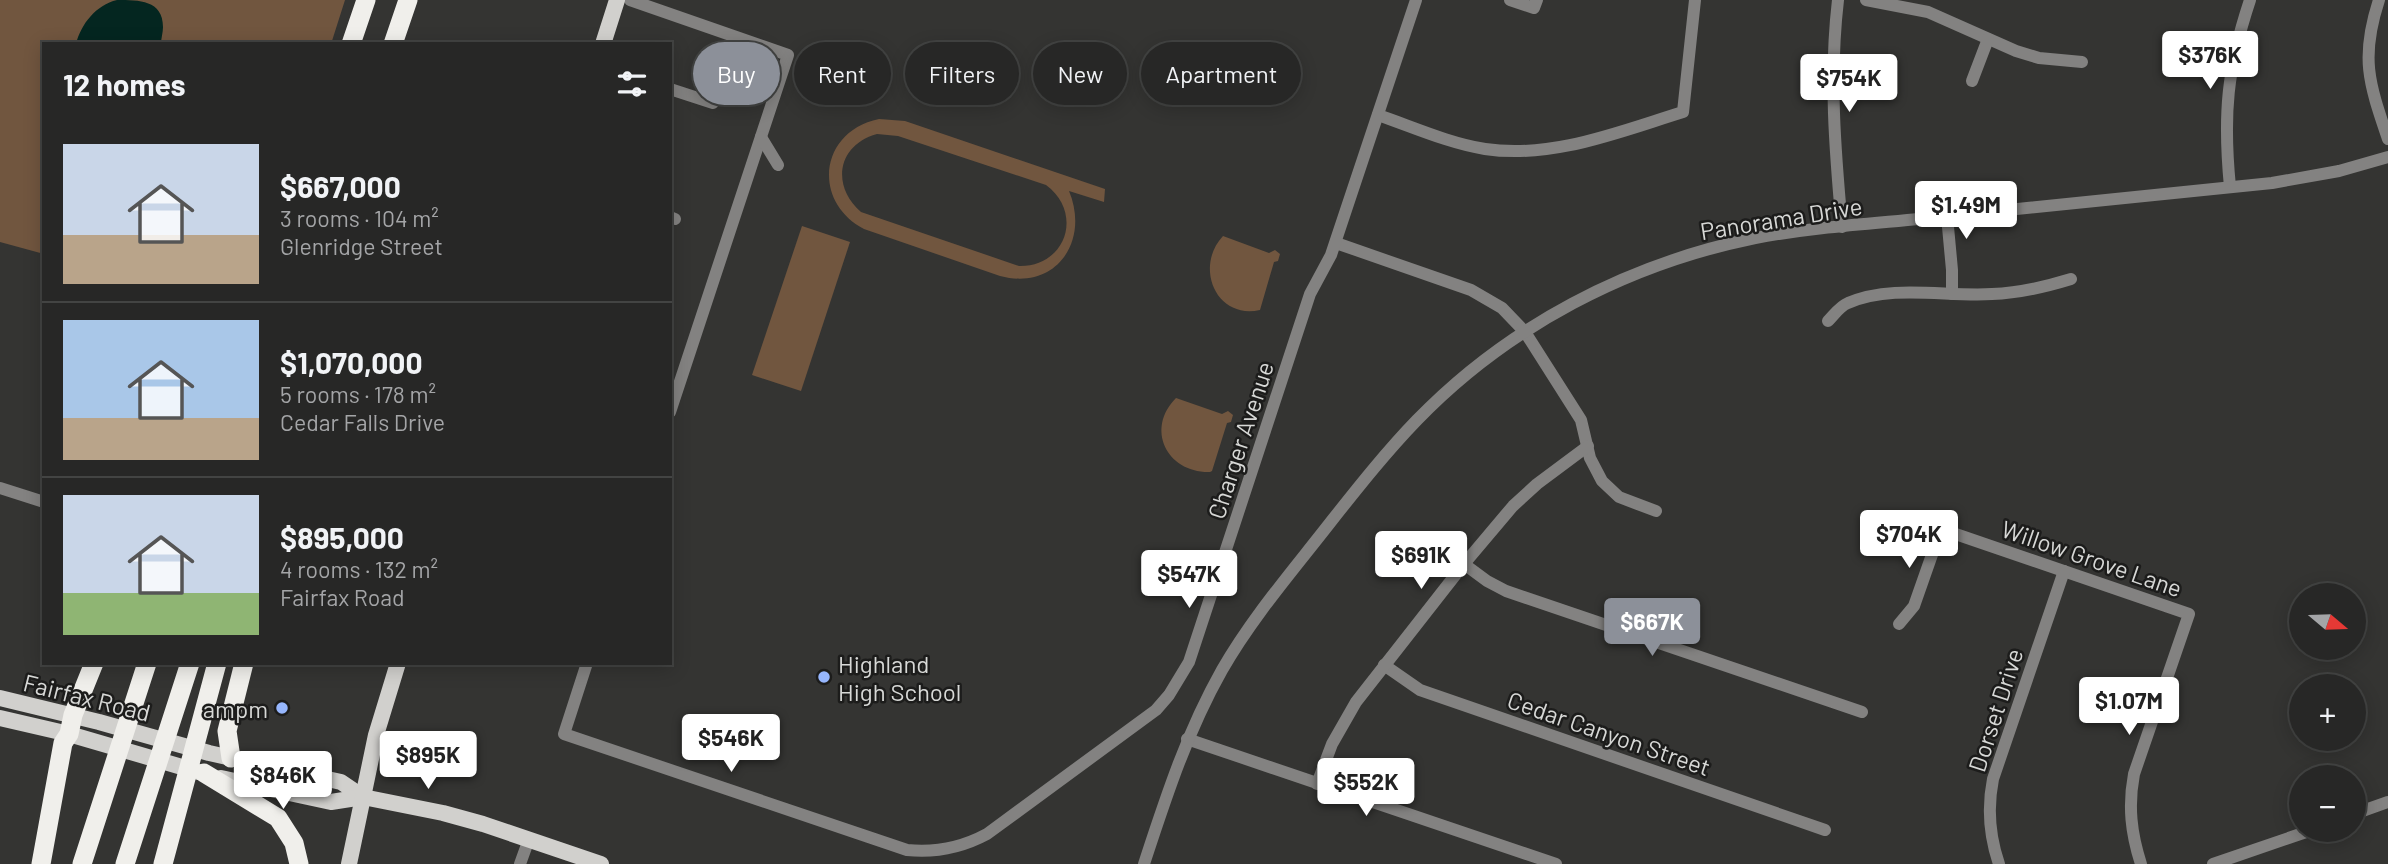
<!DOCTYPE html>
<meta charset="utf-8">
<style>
body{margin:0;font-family:Barlow,sans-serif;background:#2f2f2e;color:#f1f3f6;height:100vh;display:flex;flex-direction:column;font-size:26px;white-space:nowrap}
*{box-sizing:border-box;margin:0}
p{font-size:23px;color:#a4a5a7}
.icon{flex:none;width:38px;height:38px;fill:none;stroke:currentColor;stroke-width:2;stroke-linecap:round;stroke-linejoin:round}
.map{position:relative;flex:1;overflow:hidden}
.sheet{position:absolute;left:42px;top:42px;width:630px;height:623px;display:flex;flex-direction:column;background:#272726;border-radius:0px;box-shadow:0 4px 18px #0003,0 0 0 2px #434443}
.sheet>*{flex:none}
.top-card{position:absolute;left:693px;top:42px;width:665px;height:63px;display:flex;gap:14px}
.needle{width:46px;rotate:109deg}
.controls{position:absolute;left:2289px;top:583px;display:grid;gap:14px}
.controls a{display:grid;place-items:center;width:77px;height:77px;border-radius:50%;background:#272726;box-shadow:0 4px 18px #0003,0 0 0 2px #434443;font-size:35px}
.price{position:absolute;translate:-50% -60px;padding:0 16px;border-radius:7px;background:#fff;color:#222;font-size:23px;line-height:46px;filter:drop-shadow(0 2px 4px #0008)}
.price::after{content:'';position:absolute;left:50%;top:42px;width:21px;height:16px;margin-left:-10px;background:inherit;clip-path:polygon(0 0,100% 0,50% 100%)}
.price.selected{background:#8c9099;color:#fff}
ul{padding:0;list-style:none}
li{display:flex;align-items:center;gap:21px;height:175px;padding:0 21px}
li+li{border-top:2px solid #434443}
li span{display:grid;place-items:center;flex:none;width:196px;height:140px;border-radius:0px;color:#555}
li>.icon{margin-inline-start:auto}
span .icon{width:84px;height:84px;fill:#fffc;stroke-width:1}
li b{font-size:30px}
h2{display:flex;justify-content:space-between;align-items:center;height:84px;padding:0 21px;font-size:30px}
.tag{padding:0 24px;border-radius:32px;background:#272726;box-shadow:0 4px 18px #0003,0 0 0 2px #434443;font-size:24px;line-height:63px}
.tag.selected{background:#8c9099;color:#fff}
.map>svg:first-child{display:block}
</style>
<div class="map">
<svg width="2388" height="864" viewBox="0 0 2388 864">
<rect width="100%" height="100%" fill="#343432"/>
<g fill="#71563f" fill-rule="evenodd">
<path d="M0,0H345L331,44H44V254L0,242Z"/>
<path d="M879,119L905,121L1105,189L1104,202L1069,191C1090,241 1056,291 1000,276L864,229C811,201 820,131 879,119ZM877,134L898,136L1046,185C1084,213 1066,267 1019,266L861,212C831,186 837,145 877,134Z"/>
<path d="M802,226L850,242L801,391L752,375Z"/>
<path d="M1223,236L1269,253L1275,250L1280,254L1278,261L1274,262L1260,310C1216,320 1194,267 1223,236Z"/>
<path d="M1176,398L1222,414L1228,411L1233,415L1231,422L1227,423L1212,471L1210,472C1167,473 1145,429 1176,398Z"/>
</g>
<path fill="#042620" d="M117,0C139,0 163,0 163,27C163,33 161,38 161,44H76C81,24 96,5 117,0Z"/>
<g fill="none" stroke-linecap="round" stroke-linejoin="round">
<g stroke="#838281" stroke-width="12">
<path d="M630,0L788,55L670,412"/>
<path d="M1510,0L1534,8L1537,0"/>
<path d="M1838,0C1829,77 1835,150 1842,227"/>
<path d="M1866,0L1928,12L2016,51L2039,58L2082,62"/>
<path d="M2379,0C2360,58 2369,83 2388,139"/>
<path d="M1972,81L1988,39"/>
<path d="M670,89L713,103"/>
<path d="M1378,115C1413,127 1448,143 1485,149C1553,159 1618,132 1683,112L1695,0"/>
<path d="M761,137L778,165"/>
<path d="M2230,187C2223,115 2227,69 2250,0"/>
<path d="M1947,216L1952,270V294"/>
<path d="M670,217L675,219"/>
<path d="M1336,243L1471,290L1502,308L1525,332L1581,420L1590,458L1602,481L1619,497L1656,511"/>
<path d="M1828,321C1834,315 1840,306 1848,303C1892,284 1946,297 1992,294C2019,293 2045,287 2071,279"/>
<path d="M0,488L44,502"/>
<path d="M1464,564L1487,581L1506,591L1862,712"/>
<path d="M1899,624L1914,606L1941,529L2189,614L2134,774C2128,806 2131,833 2141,864"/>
<path d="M587,663L564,734L907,850C936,853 961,848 987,834L1156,710L1169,695L1189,662L1310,294L1331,255L1416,0"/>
<path d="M1384,665L1420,690L1825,830"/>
<path d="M1187,739L1556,864"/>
<path d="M1317,784L1332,744L1356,702L1464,564L1513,506L1537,484L1588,446"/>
<path d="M2354,814L2388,802"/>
<path d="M520,864L529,839"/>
<path d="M1144,864C1166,797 1187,732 1222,670C1253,616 1295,568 1333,519C1360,485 1387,451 1417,420C1508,326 1628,264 1755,238C1819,226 1885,223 1949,216C2057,205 2165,194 2272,183L2339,171L2388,157"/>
<path d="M1999,864C1989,835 1987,809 1993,779L2064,571"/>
<path d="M2213,864L2312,830"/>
</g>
<g stroke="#d1d0cd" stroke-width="16">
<path d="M603,44L617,0"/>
<path d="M0,698L99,722L209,753L341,782L363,797"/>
<path d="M0,718L69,734L199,772"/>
<path d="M221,778L331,802L363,797L443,813L483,824L601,864"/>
<path d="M349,864L376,735L398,663"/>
</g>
<g stroke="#f0efeb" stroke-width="19">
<path d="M351,44L366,0"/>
<path d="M393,44L408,0"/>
<path d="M231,758L227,731L244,663"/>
<path d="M204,773L278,818L294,843L299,864"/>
<path d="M41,864L63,743L69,734L73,715L94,663"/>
<path d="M82,864L147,663"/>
<path d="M125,864L190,663"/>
<path d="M163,864L217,663"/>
</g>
</g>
<g fill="#96b6fd" stroke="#1c1c1b" stroke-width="2.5">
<circle cx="824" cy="677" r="7"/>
<circle cx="282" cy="708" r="7"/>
</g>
<g text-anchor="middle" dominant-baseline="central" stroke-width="5" stroke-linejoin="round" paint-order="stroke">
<g font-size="24" fill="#d7d8d6" stroke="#1c1c1b">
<text transform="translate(1781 218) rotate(-9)">Panorama Drive</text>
<text transform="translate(1240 440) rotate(-72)">Charger Avenue</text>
<text transform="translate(2092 558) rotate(19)">Willow Grove Lane</text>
<text transform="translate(87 697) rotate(14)">Fairfax Road</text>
<text transform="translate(1995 710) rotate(-72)">Dorset Drive</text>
<text transform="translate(1609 733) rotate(19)">Cedar Canyon Street</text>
</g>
<g font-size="24" fill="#d7d8d6" stroke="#1c1c1b" text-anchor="start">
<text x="838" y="663">Highland<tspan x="838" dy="28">High School</tspan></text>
<text x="268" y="708" text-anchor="end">ampm</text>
</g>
</g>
</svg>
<div class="controls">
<a><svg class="needle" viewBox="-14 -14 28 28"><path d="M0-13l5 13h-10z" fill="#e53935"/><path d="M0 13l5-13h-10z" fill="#a4a5a7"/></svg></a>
<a>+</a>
<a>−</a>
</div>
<b class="price" style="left:2210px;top:91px">$376K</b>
<b class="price" style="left:1849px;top:114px">$754K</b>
<b class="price" style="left:1966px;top:241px">$1.49M</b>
<b class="price" style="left:1909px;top:570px">$704K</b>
<b class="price" style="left:1421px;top:591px">$691K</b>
<b class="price" style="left:1189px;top:610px">$547K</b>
<b class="price selected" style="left:1652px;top:658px">$667K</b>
<b class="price" style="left:2129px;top:737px">$1.07M</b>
<b class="price" style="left:731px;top:774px">$546K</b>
<b class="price" style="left:428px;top:791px">$895K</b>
<b class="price" style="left:283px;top:811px">$846K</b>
<b class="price" style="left:1366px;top:818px">$552K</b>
<div class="top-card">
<a class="tag selected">Buy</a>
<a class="tag">Rent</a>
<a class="tag">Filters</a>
<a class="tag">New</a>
<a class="tag">Apartment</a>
</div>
<section class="sheet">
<h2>12 homes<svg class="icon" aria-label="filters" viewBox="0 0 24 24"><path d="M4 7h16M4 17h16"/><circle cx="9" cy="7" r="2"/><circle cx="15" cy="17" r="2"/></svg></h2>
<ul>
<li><span style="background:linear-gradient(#c9d6e8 65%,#b9a48a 0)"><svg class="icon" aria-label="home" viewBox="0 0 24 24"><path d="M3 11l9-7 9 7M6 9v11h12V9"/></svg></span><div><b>$667,000</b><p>3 rooms · 104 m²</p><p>Glenridge Street</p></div></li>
<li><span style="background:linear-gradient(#a9c7e8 70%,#b9a48a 0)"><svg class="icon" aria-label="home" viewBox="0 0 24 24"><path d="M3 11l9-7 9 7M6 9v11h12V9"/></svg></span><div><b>$1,070,000</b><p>5 rooms · 178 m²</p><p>Cedar Falls Drive</p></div></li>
<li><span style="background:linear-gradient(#c9d6e8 70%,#8fb573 0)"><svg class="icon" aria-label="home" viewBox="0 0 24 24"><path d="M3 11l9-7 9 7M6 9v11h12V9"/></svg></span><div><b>$895,000</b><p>4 rooms · 132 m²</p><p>Fairfax Road</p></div></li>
</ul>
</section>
</div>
